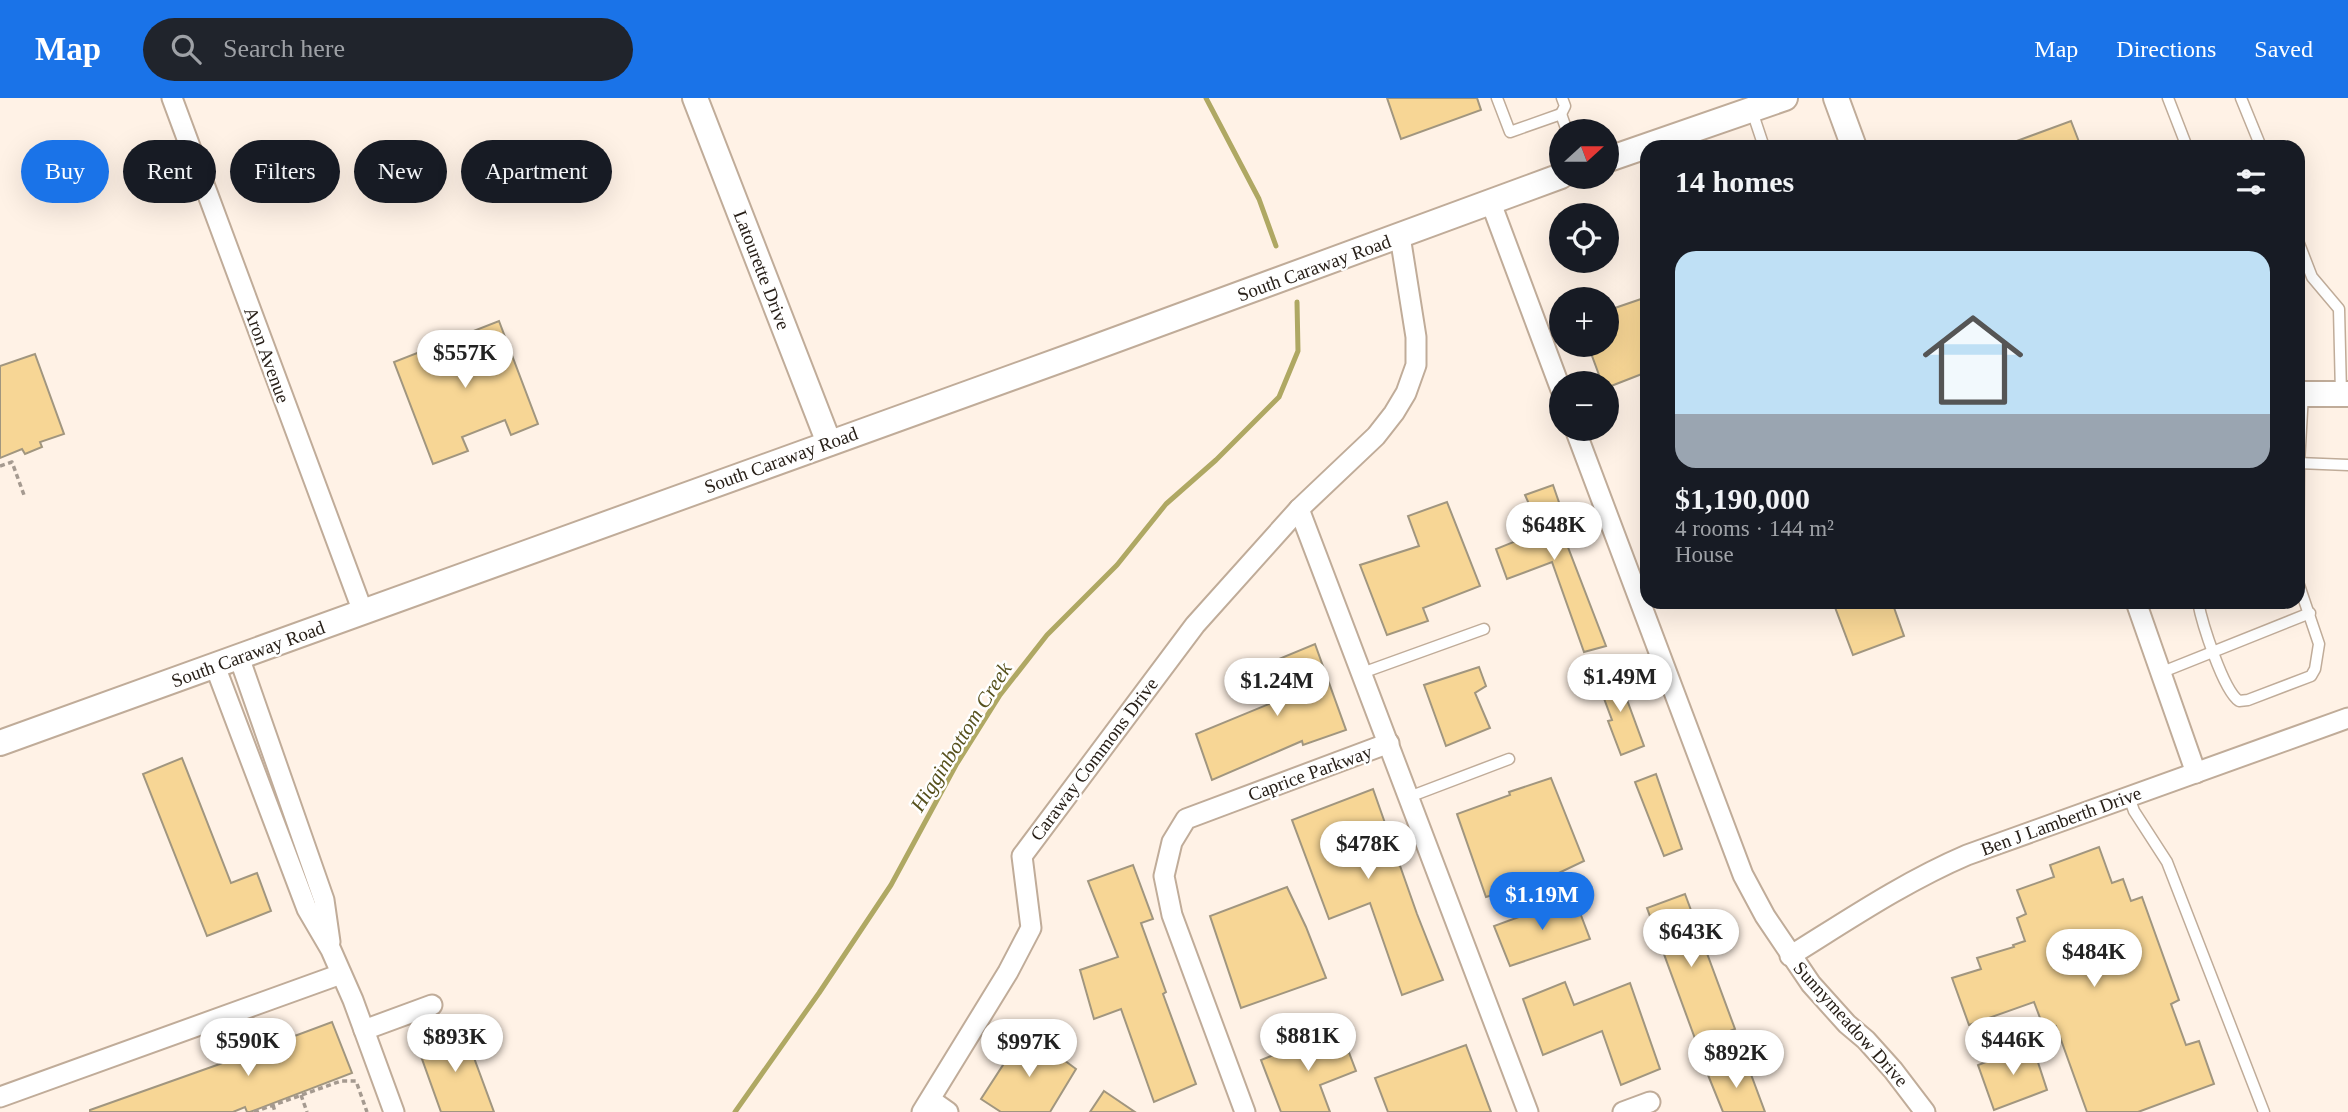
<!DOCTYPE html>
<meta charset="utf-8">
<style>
body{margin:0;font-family:Georgia,serif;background:#20242c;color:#f1f3f6;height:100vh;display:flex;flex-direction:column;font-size:26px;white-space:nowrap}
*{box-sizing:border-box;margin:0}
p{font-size:23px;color:#9ea1a6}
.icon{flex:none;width:38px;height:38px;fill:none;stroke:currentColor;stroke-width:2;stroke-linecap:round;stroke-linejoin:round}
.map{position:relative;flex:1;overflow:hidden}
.side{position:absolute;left:1640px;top:42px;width:665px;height:469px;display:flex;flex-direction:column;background:#171b24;border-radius:21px;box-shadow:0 7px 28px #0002}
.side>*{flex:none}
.banner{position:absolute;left:21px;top:42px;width:665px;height:63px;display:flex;gap:14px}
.needle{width:46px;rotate:69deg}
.buttons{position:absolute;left:1549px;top:21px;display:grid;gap:14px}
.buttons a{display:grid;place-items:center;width:70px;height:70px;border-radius:50%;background:#171b24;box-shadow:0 7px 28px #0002;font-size:35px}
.price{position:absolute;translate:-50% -60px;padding:0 16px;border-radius:24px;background:#fff;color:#222;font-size:23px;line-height:46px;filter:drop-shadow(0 2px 4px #0008)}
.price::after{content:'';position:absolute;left:50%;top:42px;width:21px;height:16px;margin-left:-10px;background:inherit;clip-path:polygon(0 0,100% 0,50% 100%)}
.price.current{background:#1a73e8;color:#fff}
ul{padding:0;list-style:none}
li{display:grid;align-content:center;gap:14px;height:371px;padding:0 35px}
li span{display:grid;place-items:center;height:217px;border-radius:21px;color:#555}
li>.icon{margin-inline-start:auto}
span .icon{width:126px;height:126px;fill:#fffc;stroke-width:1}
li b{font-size:30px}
h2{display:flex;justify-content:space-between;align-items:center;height:84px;padding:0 35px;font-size:30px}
.chip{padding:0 24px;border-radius:32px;background:#171b24;box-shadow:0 7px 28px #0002;font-size:24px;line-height:63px}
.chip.current{background:#1a73e8;color:#fff}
header{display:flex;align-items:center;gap:42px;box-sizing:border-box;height:98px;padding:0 35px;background:#1a73e8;color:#fff}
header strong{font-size:33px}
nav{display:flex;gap:38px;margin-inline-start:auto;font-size:24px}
.search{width:490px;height:63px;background:#20242c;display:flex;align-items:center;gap:18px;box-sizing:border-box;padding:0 24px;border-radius:38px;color:#9ea1a6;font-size:26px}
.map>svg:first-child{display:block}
</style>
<header>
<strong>Map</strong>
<div class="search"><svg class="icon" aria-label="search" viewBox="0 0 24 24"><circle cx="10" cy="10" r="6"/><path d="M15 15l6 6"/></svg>Search here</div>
<nav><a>Map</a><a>Directions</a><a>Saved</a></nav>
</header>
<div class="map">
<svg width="2348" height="1014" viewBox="0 0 2348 1014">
<rect width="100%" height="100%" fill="#fff2e6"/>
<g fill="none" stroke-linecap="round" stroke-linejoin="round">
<g stroke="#afa863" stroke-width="5">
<path d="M1206,0L1259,101L1276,148"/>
<path d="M735,1014L819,895L891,787L956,667L1000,597L1047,537L1117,467L1166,406L1216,362L1279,299L1298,253L1297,204"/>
</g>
</g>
<g fill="#f7d695" stroke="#a1967f" stroke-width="2">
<path d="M1387,0H1477L1481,12L1401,41Z"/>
<path d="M2071,23L2081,49H2006V47Z"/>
<path d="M1647,199V274L1606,290V285H1602L1588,247H1606V213Z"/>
<path d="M499,223L538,326L511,337L505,322L462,339L468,353L433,366L394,264Z"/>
<path d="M35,256L64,336L40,344L42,349L25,356L22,351L0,360V268Z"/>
<path d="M1553,387L1572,442L1566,444L1606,548L1584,554L1552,464L1507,481L1496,451L1541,433L1525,397Z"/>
<path d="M1447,404L1480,488L1423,510L1428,523L1387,537L1360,467L1419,448L1408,418Z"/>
<path d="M1833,504H1892L1904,538L1853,557Z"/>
<path d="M1315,546L1346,632L1303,647L1302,643L1212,682L1196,636L1286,599L1274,563Z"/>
<path d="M1479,569L1486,588L1475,595L1490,630L1446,648L1424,587Z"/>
<path d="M1616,572L1644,648L1621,657L1608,623L1612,622L1596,579Z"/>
<path d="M182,660L231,785L257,775L271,813L207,838L143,676Z"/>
<path d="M1656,676L1682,751L1664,758L1635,684Z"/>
<path d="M1551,680L1584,763L1544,782L1486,799L1457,716L1510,697L1509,694Z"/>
<path d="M1373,691L1417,816L1443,882L1402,897L1370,805L1329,821L1292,722Z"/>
<path d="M2099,749L2112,785L2123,781L2131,803L2142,799L2179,902L2171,906L2186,947L2199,943L2214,986L2138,1014H2087L2056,928L2045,933L2034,904L1969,927L1952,880L1981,871L1977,860L2014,849L2013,847L2025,843L2017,820L2026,816L2017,792L2054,779L2050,767Z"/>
<path d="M1133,767L1153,821L1141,825L1166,894L1163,896L1196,986L1154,1004L1121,911L1094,921L1080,872L1118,859L1088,783Z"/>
<path d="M1287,789L1306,829L1326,880L1241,910L1210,818Z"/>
<path d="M1685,796L1735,931L1697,946L1647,810Z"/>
<path d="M1574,799L1590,841L1510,868L1494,828Z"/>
<path d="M1565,884L1574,907L1630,885L1660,971L1621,987L1602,933L1543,957L1523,901Z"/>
<path d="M332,924L352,975L250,1014H247L245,1009L233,1014H90V1012L217,967Z"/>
<path d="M463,930L494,1014H441L417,947Z"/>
<path d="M1340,931L1356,973L1320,987L1330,1014H1281L1261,962Z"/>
<path d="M1025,933L1076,971L1050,1014H1001L981,1001Z"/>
<path d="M2032,946L2047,992L1994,1012L1978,967Z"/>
<path d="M1466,947L1491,1014H1388L1375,980Z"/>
<path d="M1746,963L1765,1014H1723L1708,977Z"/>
<path d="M1104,993L1135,1014H1090Z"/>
</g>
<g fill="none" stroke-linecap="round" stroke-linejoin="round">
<g stroke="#c0ac99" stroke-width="13">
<g id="service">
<path d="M1497,0L1510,34L1561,16L1567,33"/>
<path d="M2168,0L2187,49"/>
<path d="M2241,0L2261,49"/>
<path d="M1752,13L1764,49"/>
<path d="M1561,16L1565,8L1562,0"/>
<path d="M2298,143L2312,179L2339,211L2341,296"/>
<path d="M2298,365L2348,367"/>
<path d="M2198,504C2202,525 2223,592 2239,603L2248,602L2311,578L2315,571L2319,546L2298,484L2299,365L2303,296"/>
<path d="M1362,575L1484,531"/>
<path d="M2160,575L2310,515"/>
<path d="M1409,699L1509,661"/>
<path d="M2129,699L2134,713L2167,764L2264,1014"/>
</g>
</g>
<g stroke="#c0ac99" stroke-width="23">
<g id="minor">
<path d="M172,0L363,514"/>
<path d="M1491,105L1561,292"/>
<path d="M1575,331L1743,777L1765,818L1811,886L1847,926L1866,942L1893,972L1925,1014"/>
<path d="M1299,411L1528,1014"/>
<path d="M2136,504L2196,675"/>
<path d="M239,559L324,802L330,844"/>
<path d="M215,568L307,811L331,852L353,902L394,1014"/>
<path d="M1790,858C1848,822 1904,784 1967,757L2348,620"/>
<path d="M364,932L432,907"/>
<path d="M0,999L341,876"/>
<path d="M931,1002L948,1014"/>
<path d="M922,1014L1008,874L1031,830L1022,758L1195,527L1299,411L1376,338L1394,315L1406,295L1416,267V239L1400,138"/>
<path d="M1245,1014L1172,817L1164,778L1172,744L1186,721L1389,645"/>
<path d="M1623,1014L1650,1004"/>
</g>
</g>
<g stroke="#c0ac99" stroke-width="28">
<g id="tertiary">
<path d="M695,0L829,345"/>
<path d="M1836,0L1854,49"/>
<path d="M1606,62L1785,0"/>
<path d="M2298,296H2348"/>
<path d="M0,645L1077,256L1561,78"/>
</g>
</g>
<g stroke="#a59a90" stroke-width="3.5" stroke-dasharray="5 3.5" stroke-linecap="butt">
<path d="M0,368L12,364L24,397"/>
<path d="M301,997L307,1014"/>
<path d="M273,1007L275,1014"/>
<path d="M254,1014L341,983H356L367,1014"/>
</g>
<use href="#service" stroke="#fff" stroke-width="10"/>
<use href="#minor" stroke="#fff" stroke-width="19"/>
<use href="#tertiary" stroke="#fff" stroke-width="24"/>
</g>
<g text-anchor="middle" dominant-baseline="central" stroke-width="5" stroke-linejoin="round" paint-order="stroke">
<g font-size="19" fill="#282019" stroke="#fff">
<text transform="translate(1314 170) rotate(-20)">South Caraway Road</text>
<text transform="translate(762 172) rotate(69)">Latourette Drive</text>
<text transform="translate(267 257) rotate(70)">Aron Avenue</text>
<text transform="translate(781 362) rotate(-20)">South Caraway Road</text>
<text transform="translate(248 556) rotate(-20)">South Caraway Road</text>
<text transform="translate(1094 661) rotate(-53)">Caraway Commons Drive</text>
<text transform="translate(1310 675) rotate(-20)">Caprice Parkway</text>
<text transform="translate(2061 723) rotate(-20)">Ben J Lamberth Drive</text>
<text transform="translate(1851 926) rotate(48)">Sunnymeadow Drive</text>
</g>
<g font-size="21" font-style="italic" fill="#57511d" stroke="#fff">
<text transform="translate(961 639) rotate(-58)">Higginbottom Creek</text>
</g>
</g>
</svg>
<div class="buttons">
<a><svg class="needle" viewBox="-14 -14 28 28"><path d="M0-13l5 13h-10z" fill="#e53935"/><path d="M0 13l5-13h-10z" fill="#9ea1a6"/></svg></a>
<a><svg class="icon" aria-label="locate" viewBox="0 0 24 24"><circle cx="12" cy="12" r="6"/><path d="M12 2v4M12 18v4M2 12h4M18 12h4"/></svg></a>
<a>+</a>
<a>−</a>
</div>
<b class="price" style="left:465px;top:292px">$557K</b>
<b class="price" style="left:1554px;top:464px">$648K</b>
<b class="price" style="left:1620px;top:616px">$1.49M</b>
<b class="price" style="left:1277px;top:620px">$1.24M</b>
<b class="price" style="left:1368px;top:783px">$478K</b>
<b class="price current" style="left:1542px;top:834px">$1.19M</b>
<b class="price" style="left:1691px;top:871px">$643K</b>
<b class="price" style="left:2094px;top:891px">$484K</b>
<b class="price" style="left:1308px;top:975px">$881K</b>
<b class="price" style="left:455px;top:976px">$893K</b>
<b class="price" style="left:2013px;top:979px">$446K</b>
<b class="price" style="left:248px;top:980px">$590K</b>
<b class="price" style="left:1029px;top:981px">$997K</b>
<b class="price" style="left:1736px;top:992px">$892K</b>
<div class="banner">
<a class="chip current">Buy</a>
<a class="chip">Rent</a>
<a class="chip">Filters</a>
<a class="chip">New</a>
<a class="chip">Apartment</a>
</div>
<section class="side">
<h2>14 homes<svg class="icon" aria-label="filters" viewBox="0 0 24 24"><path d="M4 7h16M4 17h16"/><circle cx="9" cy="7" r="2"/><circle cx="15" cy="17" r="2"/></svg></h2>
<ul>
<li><span style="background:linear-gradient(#bfe0f5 75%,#9aa5b1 0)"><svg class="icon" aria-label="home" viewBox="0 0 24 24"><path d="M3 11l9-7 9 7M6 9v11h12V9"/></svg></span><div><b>$1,190,000</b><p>4 rooms · 144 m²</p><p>House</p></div></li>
</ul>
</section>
</div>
